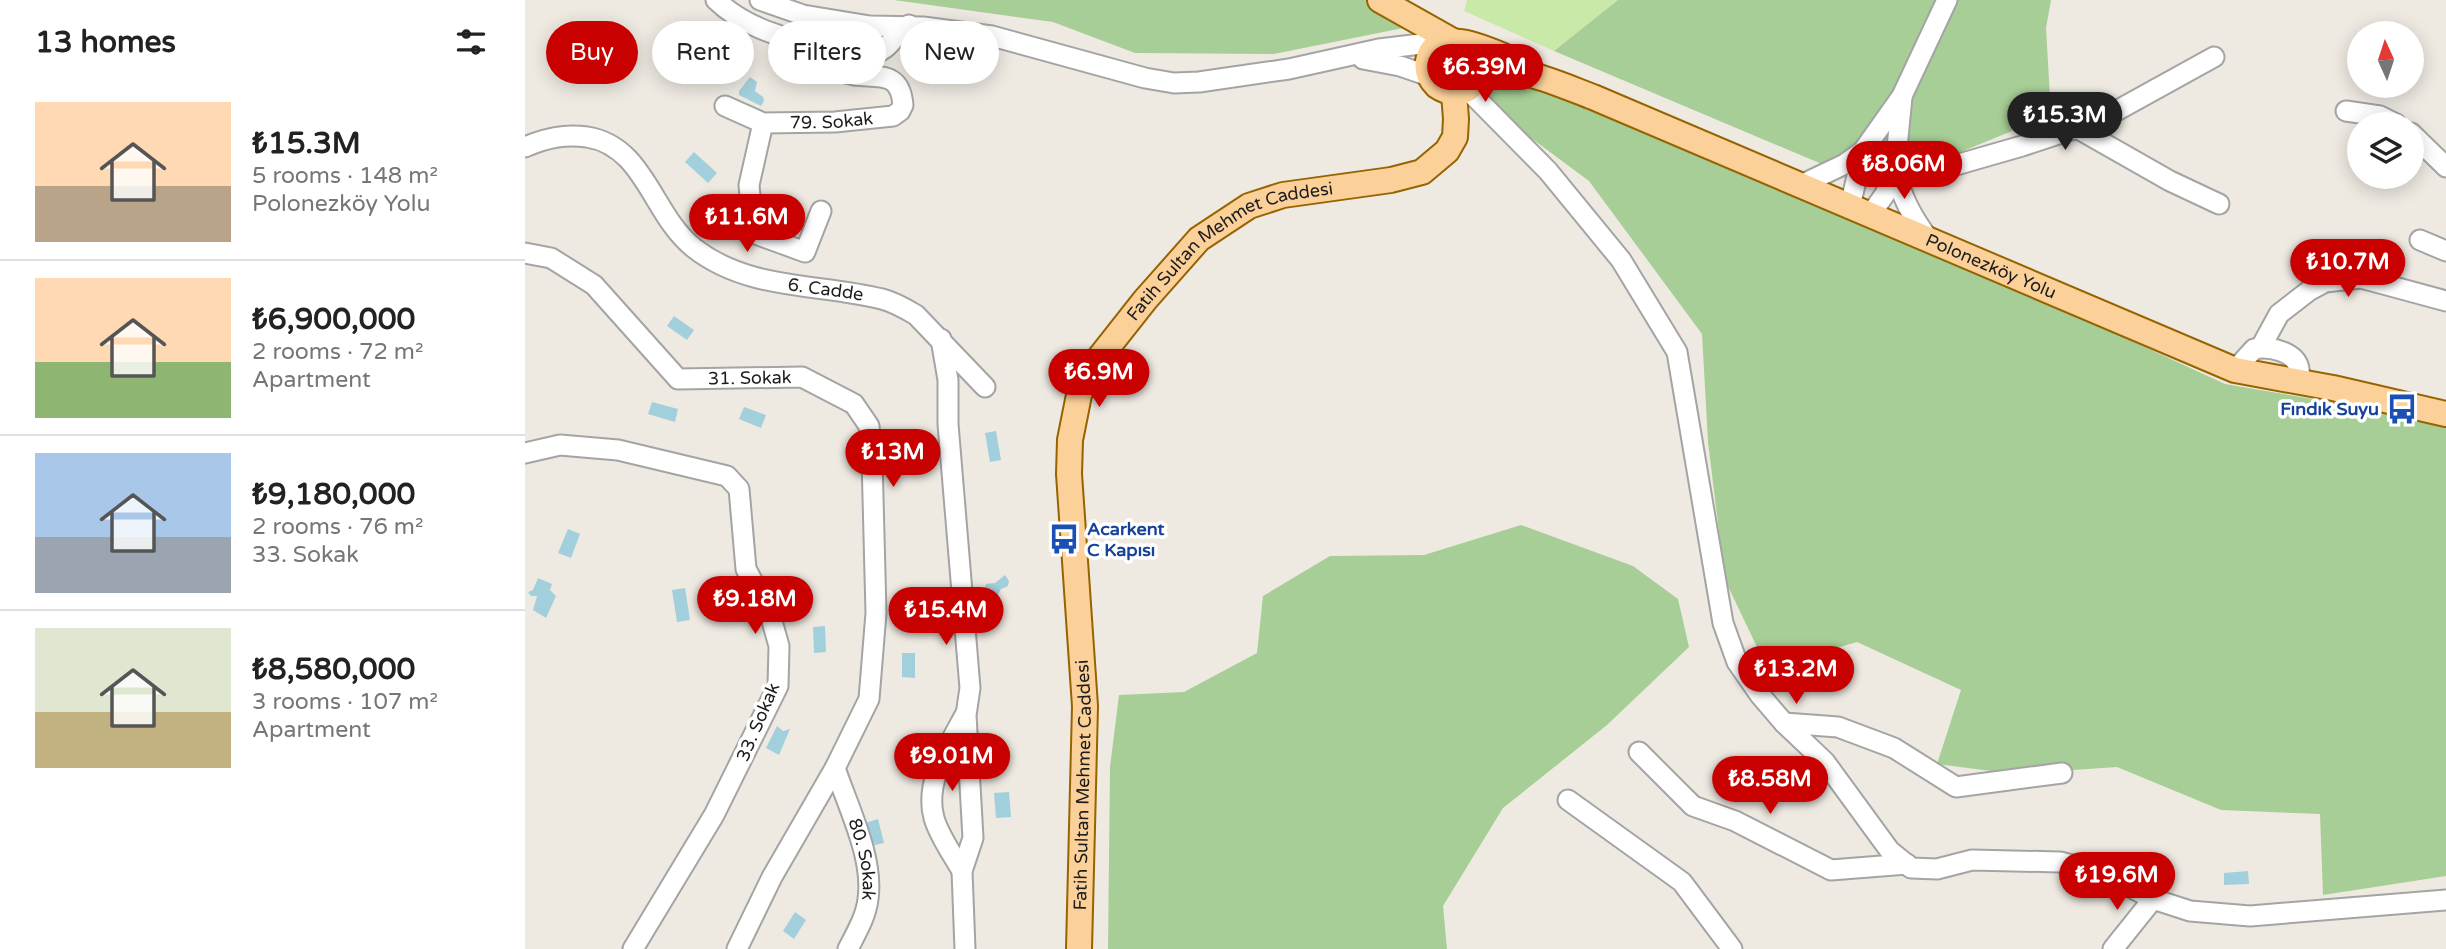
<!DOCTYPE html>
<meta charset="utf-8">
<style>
body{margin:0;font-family:"Varela Round",sans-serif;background:#f2f2f2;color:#222;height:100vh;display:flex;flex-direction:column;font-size:26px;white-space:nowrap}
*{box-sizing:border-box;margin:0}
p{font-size:23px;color:#767676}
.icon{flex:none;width:38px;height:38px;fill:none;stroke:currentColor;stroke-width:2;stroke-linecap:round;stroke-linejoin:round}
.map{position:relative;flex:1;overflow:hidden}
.sheet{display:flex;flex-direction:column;background:#fff;width:525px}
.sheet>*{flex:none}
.banner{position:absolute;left:21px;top:21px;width:665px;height:63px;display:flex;gap:14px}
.needle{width:46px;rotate:357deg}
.controls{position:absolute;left:1822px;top:21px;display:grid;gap:14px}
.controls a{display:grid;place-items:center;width:77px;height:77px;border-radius:50%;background:#fff;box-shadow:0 4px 18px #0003;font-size:35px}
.price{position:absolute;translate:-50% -60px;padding:0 16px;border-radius:24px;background:#c90000;color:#fff;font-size:23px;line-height:46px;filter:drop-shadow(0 2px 4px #0008)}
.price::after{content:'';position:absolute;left:50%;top:42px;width:21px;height:16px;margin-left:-10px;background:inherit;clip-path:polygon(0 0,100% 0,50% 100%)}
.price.selected{background:#222;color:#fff}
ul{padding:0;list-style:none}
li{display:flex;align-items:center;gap:21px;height:175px;padding:0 35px}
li+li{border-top:2px solid #e0e0e0}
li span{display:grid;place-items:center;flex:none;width:196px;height:140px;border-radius:0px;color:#555}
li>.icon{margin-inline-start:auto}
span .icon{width:84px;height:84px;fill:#fffc;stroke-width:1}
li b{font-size:30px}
h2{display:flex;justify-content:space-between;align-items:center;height:84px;padding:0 35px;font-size:30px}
.tag{padding:0 24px;border-radius:32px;background:#fff;box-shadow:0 4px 18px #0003;font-size:24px;line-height:63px}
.tag.selected{background:#c90000;color:#fff}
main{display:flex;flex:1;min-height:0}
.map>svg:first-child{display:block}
</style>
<main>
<section class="sheet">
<h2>13 homes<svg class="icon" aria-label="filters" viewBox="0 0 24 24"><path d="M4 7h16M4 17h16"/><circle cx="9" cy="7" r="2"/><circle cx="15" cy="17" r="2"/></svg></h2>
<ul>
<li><span style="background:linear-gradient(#ffd9b3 60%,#b9a48a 0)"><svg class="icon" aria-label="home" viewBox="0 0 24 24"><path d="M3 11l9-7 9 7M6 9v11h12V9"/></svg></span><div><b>₺15.3M</b><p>5 rooms · 148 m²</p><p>Polonezköy Yolu</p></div></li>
<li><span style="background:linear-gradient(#ffd9b3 60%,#8fb573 0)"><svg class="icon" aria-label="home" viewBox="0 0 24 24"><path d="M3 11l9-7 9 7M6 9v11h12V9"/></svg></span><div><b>₺6,900,000</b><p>2 rooms · 72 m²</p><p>Apartment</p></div></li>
<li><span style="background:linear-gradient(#a9c7e8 60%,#9aa5b1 0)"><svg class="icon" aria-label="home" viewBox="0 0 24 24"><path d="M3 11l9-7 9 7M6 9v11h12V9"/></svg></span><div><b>₺9,180,000</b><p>2 rooms · 76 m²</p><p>33. Sokak</p></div></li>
<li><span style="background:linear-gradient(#dfe7d0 60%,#c2b280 0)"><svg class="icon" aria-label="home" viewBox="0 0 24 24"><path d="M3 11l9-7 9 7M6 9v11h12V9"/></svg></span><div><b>₺8,580,000</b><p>3 rooms · 107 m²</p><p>Apartment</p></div></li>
</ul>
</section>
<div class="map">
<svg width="1921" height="949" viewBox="0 0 1921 949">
<rect width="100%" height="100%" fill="#eeeae2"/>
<path fill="#c8e9a7" d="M942,0H1093L1029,51L939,11Z"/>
<g fill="#a7ce96">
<path d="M369,0H853L893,25L749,54L610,53L528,22Z"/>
<path d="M1093,0H1526L1521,28L1526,115L1416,160L1370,195L1029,51Z"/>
<path d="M964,68L1269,185L1700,384L1921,422V876L1798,895L1795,814L1696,810L1592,767L1489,774L1412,764L1436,690L1332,642L1242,668L1200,580L1183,442L1177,334L1064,181L959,103Z"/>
<path d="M996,525L1108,566L1153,599L1164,647L1082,725L978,808L918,906L922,949H583L585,767L594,695L659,692L732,653L738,596L805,556L899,555Z"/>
</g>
<g fill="#a2cfdc">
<path d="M154,36L172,54L163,63L145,45Z"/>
<path d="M225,77L232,82L230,91L238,97L239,101L236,106L214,95V91Z"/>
<path d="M169,152L192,173L183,183L160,162Z"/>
<path d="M149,316L169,330L162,340L142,326Z"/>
<path d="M127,402L153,409L150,422L123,414Z"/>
<path d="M219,407L241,415L236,428L214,419Z"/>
<path d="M471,431L476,460L465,462L460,433Z"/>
<path d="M43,529L55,534L46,558L33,553Z"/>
<path d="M480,575L484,581L483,586L476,589L472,597L464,598L459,590L461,584L470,583Z"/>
<path d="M13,578L27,584L25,590L31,596L21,618L8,610L12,596H6L3,592L8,590Z"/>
<path d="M160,588L165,620L152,622L147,590Z"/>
<path d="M300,626L301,652L289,653L288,627Z"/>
<path d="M377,653H390V678L377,677Z"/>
<path d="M252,726L258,731L265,729L254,755L241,748Z"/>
<path d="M484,792L486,817L471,818L469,793Z"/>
<path d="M353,819L359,843L346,846L340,823Z"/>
<path d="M1723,871L1724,884L1699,885V873Z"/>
<path d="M270,912L281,920L269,939L258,931Z"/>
</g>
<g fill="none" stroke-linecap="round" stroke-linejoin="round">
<g stroke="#a4a4a4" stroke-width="23">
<g id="minor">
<path d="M191,0C221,29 259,37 298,49"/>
<path d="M235,0L278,15L345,26L398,27L467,36L620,78L649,83L674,82L764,69L854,49L921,41"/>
<path d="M838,59L875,66L904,76"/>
<path d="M942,89L1023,171L1096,260L1152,352L1198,623L1212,662L1235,695L1259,723L1300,762L1365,851L1386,868L1412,869L1447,860L1535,862L1581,874L1628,899L1665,911L1725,916L1921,900"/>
<path id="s1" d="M200,106L238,123L310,122L368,116L375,111L378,105C375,71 355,78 329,75C317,73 308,69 299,62L298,49C316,51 344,61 360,48C369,41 373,30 384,25"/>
<path d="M1821,111L1855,116L1871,124"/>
<path d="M238,123L224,185L225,196L233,213L228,233L280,252L296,211"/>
<path d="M1550,127L1645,181L1694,204"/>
<path d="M1886,133L1921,167"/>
<path id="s2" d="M0,147C21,138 39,134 62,137C120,146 127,215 169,248C224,291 294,283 357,299C369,302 381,309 391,315L460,387"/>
<path d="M1370,168L1395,170L1424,167L1497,146L1573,121L1689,57"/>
<path d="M1370,169C1376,196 1386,215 1402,237"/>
<path d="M1276,185L1320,164L1338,151L1377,96L1422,0"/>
<path d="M1325,206L1338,151"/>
<path d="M1346,214L1360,194L1370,168L1377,97"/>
<path d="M1895,240L1921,251"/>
<path id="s3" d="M0,253L26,258L69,285L153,379L277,377L329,404L344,426L347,458L351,613L344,699L310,768L247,877L212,949"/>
<path d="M416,339L423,380V424L445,688L441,715L448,838L437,871L440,949"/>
<path d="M1736,347L1754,314L1785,290L1800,282L1836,278L1921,301"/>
<path d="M1710,370L1729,349C1743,346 1771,351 1774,369C1775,373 1773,377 1772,381"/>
<path d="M0,453L35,445L93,450L202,476L214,489L221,569L245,614L254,646L253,686L189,815L108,949"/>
<path d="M1259,723L1313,727L1369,748L1431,787L1537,773"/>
<path d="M1114,752L1168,806L1210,821L1306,870L1382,864"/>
<path id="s4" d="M310,768C323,807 349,858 343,899C341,917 331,933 323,949"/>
<path d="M1043,800L1157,882L1207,949"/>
<path d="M437,871C428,855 414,836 409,818C399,782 424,745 440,715"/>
<path d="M1588,949L1628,899"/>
</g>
</g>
<g stroke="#956400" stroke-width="28">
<g id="major">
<path d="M855,0L926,40"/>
<path d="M944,45C971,70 942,107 912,86C905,79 901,71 903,61C911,20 974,55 997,64"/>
<path id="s5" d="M955,71C989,63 1036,85 1068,97L1710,370L1808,388L1921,414"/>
<path id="s6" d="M554,949L560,706L544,474L545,440L554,395L564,371L620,300L674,239L724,206L758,195L866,180L897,172L922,151L930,137L931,119L929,93"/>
</g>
</g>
<use href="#minor" stroke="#fff" stroke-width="19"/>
<use href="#major" stroke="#fcd199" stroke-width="24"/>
</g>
<defs>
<g id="bus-bare" transform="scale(2.415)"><path d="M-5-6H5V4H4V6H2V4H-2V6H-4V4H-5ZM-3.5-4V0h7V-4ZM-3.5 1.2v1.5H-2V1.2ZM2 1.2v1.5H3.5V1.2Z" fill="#1a4fb4" stroke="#fff" stroke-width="2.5" paint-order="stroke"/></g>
</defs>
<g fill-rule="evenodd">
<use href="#bus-bare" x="1877" y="409"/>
<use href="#bus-bare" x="539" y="539"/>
</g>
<g text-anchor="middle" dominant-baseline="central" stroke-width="7" stroke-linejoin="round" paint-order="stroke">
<g font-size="18" fill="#1d1d1d" stroke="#fff">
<text stroke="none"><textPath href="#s1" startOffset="110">79. Sokak</textPath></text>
<text stroke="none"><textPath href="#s6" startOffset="774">Fatih Sultan Mehmet Caddesi</textPath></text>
<text stroke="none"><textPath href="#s5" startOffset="550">Polonezköy Yolu</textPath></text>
<text stroke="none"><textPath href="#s2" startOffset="362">6. Cadde</textPath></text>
<text stroke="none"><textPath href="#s3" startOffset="275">31. Sokak</textPath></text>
<text transform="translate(233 722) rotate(-67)">33. Sokak</text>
<text stroke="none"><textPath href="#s6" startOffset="164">Fatih Sultan Mehmet Caddesi</textPath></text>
<text stroke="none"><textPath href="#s4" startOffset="96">80. Sokak</textPath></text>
</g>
<g font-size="18" font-weight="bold" fill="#164399" stroke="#fff" text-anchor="end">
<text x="1854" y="409">Fındık Suyu</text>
<text x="562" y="529" text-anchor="start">Acarkent<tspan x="562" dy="21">C Kapısı</tspan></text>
</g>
</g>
</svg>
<div class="controls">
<a><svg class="needle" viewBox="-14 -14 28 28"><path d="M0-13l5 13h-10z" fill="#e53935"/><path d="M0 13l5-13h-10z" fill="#767676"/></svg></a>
<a><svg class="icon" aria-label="layers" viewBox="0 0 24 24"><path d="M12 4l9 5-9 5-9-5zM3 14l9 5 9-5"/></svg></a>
</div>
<b class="price" style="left:960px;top:104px">₺6.39M</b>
<b class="price selected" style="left:1540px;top:152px">₺15.3M</b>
<b class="price" style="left:1379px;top:201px">₺8.06M</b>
<b class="price" style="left:222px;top:254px">₺11.6M</b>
<b class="price" style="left:1823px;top:299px">₺10.7M</b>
<b class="price" style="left:574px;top:409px">₺6.9M</b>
<b class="price" style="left:368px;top:489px">₺13M</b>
<b class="price" style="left:230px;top:636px">₺9.18M</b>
<b class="price" style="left:421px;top:647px">₺15.4M</b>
<b class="price" style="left:1271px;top:706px">₺13.2M</b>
<b class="price" style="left:427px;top:793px">₺9.01M</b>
<b class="price" style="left:1245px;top:816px">₺8.58M</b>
<b class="price" style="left:1592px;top:912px">₺19.6M</b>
<div class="banner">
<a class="tag selected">Buy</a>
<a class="tag">Rent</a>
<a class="tag">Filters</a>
<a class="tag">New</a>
</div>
</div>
</main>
